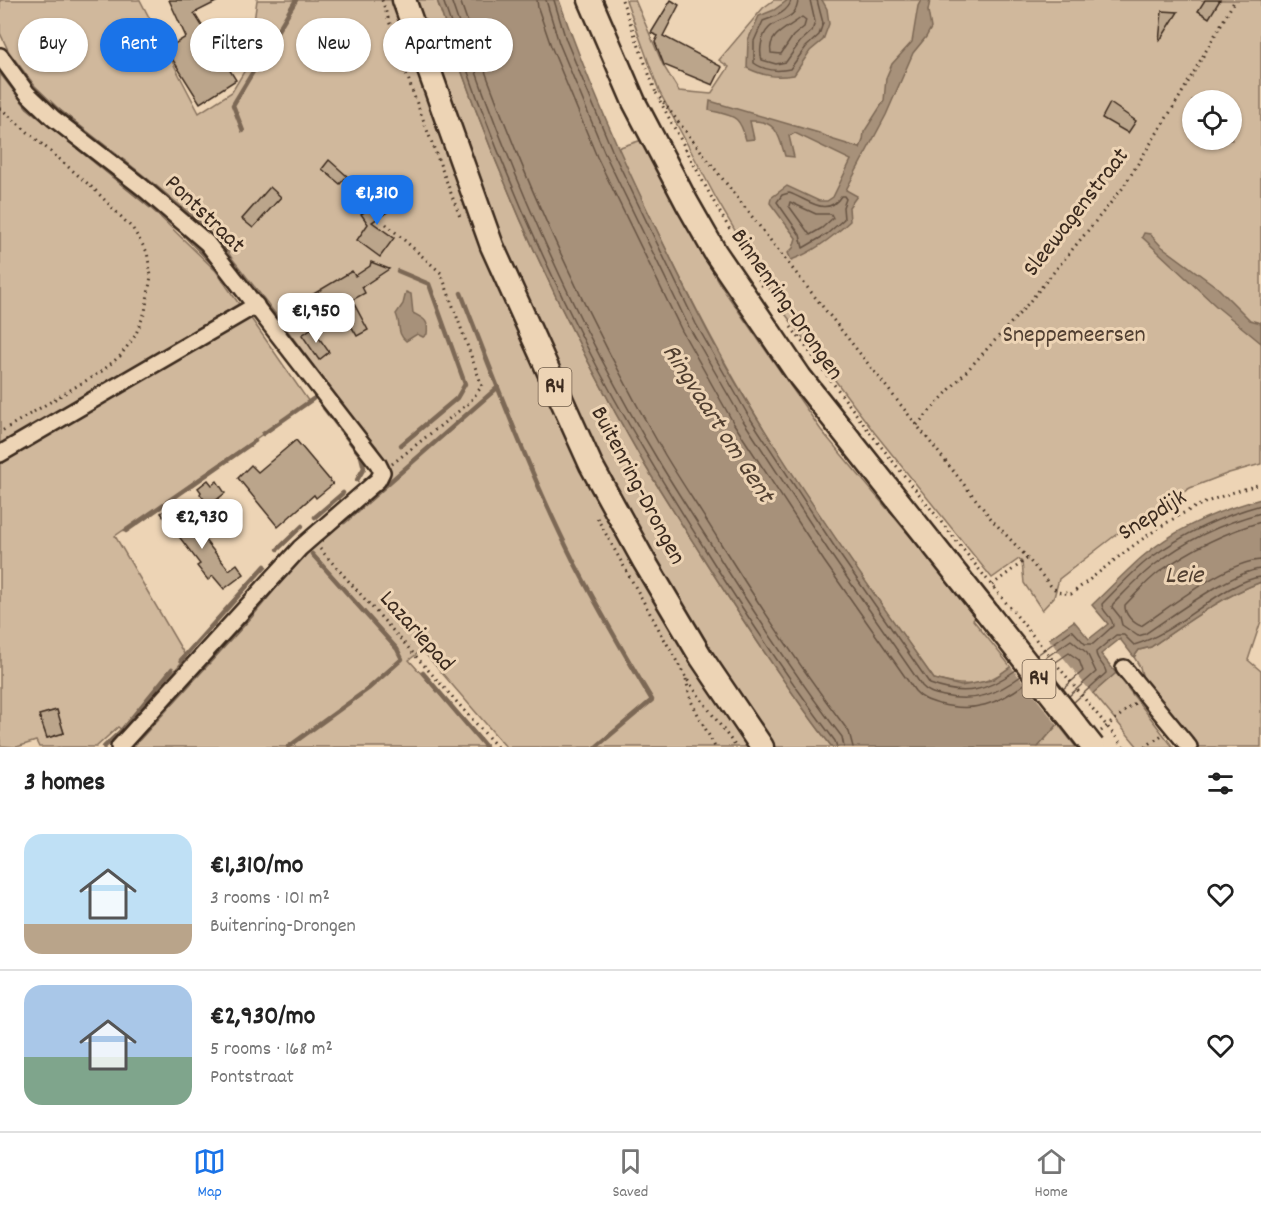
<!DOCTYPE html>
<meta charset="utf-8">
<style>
body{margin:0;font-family:Dekko,sans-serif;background:#f6f6f6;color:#222;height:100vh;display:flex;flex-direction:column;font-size:22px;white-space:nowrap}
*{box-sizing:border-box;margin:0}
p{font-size:20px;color:#767676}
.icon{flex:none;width:33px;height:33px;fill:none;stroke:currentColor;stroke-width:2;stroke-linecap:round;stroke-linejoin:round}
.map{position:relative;height:747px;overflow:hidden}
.details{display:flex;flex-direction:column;background:#fff;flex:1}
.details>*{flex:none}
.banner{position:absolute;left:18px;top:18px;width:600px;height:54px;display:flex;gap:12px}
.tools{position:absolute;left:1182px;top:90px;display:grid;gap:12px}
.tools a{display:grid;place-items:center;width:60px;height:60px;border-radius:50%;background:#fff;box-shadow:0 2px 4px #0004;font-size:30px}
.price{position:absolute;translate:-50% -51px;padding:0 14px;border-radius:12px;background:#fff;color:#222;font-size:20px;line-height:39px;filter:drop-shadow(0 2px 3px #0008)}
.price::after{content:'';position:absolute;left:50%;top:36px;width:18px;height:14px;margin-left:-9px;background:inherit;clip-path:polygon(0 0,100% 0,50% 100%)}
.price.on{background:#1a73e8;color:#fff}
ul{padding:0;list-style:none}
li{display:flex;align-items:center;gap:18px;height:150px;padding:0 24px}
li+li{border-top:2px solid #e0e0e0}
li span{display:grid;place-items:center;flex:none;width:168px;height:120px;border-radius:18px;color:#555}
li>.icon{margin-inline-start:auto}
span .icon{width:72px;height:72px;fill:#fffc;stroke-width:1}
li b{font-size:26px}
h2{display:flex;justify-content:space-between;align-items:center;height:72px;padding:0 24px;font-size:26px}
.tag{padding:0 21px;border-radius:27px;background:#fff;box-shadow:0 2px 4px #0004;font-size:21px;line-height:54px}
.tag.on{background:#1a73e8;color:#fff}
.dock{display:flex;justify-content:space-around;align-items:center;height:84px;border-top:2px solid #e0e0e0;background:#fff;font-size:16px;color:#767676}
.dock a{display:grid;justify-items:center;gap:3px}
.dock .on{color:#1a73e8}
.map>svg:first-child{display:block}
</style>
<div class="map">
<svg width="1261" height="747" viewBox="0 0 1261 747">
<rect width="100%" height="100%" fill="#edd4b5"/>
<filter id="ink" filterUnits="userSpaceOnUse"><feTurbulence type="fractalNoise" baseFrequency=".0167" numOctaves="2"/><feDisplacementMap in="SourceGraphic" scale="12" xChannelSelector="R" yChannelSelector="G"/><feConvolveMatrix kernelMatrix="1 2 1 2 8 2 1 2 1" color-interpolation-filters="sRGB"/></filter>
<g filter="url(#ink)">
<g fill="#d0b89c" stroke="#86715d" stroke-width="1.5" fill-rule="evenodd">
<path d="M0,0H140L199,113L232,92L248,65L257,0H437C490,162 560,319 646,467C664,497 683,526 702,556C743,621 785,686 832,747H506L422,650L409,660L487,747H130L295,564L386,477L377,447L343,406L268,304L231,257L218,236L60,110L35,86L9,52L0,33Z"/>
<path d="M626,0H635L663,65L679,91L711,94L729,67L719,60L763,8L774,0H1261V464L1229,473L1190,488L1122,530L1059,579L1054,597L1042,610L1024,583L1022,562L1019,559L992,578L874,432L780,307L717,200L659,91ZM1192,100H1232V140H1192Z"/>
<path d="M0,69L37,116L152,209L216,271L239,304L0,446Z"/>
<path d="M642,140L719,283L821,430L977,616L973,620L1011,667C983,687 966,688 934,679C872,591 808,503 753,411C702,326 660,237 617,148Z"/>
<path d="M250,317L309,402L115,536L186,657L127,727L122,730L118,727L96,747H39L36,741L17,747L0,746V463ZM56,710L64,733L47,738L40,715Z"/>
<path d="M1261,582V621L1248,660L1261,671V747H1197L1143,679L1140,667L1134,657L1139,650L1151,647C1186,623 1221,597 1261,582Z"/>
<path d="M1116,673L1173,747H1138L1093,693Z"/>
<path d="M1058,724L1076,747H1038Z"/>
</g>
<g fill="#a7917a" stroke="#7c6855" stroke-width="1.5">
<path d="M437,0H559C588,84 625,165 664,245C692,302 720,359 754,413C810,504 872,591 934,679L961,686L992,680L1074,621L1089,639L1108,624L1092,605C1109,589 1125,572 1142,557C1175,529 1219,510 1261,499V582C1221,597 1186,623 1151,647L1139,650L1134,657L1120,639L1101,654L1116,673L1058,724L1038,747H832C785,686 743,621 702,556C683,526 664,497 646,467C560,319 490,162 437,0Z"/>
<path d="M788,0H822L827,9L829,24L823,40L810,51L794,75C775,78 764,76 747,68L748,40L759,16L774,10Z"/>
<path d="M921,0H930L928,11L931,28L926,37L913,53L886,115L846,190L857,196L849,207L850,221C832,238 814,252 791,260L788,253L793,248L796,238L770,203L771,198L787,186L819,201H827L833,197L851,160L795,133L789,136L794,157L785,156C779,135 777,120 750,121L754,139L746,140C739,114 734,117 709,110L710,101L819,133L834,140L860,148L863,140L864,132L884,101L886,78L892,64L912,42L918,6Z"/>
<path d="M1144,233L1150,234L1161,246L1218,288L1250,320L1261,323V343L1216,306L1142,237Z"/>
<path d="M406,292L411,294L413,313C424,319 429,320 427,334L423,337L417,334L406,341C396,333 401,324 396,314L403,304Z"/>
</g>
<path fill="#edd4b5" d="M1047,637L1094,696L1059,727L1009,664Z"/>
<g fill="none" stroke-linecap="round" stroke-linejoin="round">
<g stroke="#665343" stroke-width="1.5">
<path d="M443,0C482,119 530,235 587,347C623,418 665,486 708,554C748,618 790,681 835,741L837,747"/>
<path d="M451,0C504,160 572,317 659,462C676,490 694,518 712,546C753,611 795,676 842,737L844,747"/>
<path d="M460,0C513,158 582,311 665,455C683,485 703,514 721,544C761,608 803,671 849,732L853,747"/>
<path d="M537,0L538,8L551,46L597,157L682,331L734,424L824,561L915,691C922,699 929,701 939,704C974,713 998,704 1026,683"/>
<path d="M546,0L559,43L605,154L689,327L742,419L832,556L922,686C928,693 936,694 944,696C974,703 997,694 1021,676"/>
<path d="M554,0L566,40L612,150L696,324L748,415L838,552L930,684C965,697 987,691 1016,670"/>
<path d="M791,0C789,12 774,17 763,21L754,41V63C765,71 776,72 790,69L806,47L819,35L823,23L817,0"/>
<path d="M798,0C797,21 778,18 769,28C761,36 759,51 762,60L776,64L786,62L800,42L812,31L815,22L810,0"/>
<path d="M802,17L806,20L804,27L793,36L781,54L771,53C767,34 789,28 802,17Z"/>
<path d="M789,193C806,198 827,219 841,196H844L846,199L843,207L844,219L827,234L803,248L800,235L777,202L782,195Z"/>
<path d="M790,202L816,214H831L833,218L822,228L810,235L789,206Z"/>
<path d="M1261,513C1222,523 1185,541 1153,566C1139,577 1126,591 1113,604L1112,607L1120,617L1122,625L1138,636L1145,634C1171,617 1232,571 1261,569"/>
<path d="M1261,522C1225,532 1190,550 1159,572C1147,581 1136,594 1125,605C1124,614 1133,623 1141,626C1170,607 1227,561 1261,560"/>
<path d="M1037,655L1072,630L1085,644H1093L1113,626C1113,616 1102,613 1102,604C1117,589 1132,572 1149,559C1183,534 1221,516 1261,505"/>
<path d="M1041,661L1071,640L1087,653L1096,672L1069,696"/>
<path d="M1047,668L1069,653L1079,660L1083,671L1063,689"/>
<path d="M1074,702L1106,673C1106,665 1096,661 1096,652L1116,635H1124L1134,645C1169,635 1198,606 1231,588C1240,583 1250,578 1261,577"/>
</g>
<g stroke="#7c6855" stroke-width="4.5">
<path d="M0,71L28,107L181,231L218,269L240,298"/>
<path d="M44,99C105,149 170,194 226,250"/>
<path d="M243,131L233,105L296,0"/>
<path d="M398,271L429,284L465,384L457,398L401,445"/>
<path d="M461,293C496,383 531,477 575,564C599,610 625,655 652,700L596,747"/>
<path d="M324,408L361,456L364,468L357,480"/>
<path d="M263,434L313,399"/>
<path d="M315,517L343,493"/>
<path d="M344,522L497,388"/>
<path d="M126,531L255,441"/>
<path d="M278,549L302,526"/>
<path d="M181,660L265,566"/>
<path d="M423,673L486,747"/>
<path d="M104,747L122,730L172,669"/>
<path d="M131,747L250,617L275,587"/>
<path d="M288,747L368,689L402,659L397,649L312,554"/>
</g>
</g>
<g fill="#bba58b" stroke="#3b2a1e" stroke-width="1.5">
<path d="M169,0H220L194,13L236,80L200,103L166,49L186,37Z"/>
<path d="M671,0L679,5L663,36L722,67L713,85L664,65L655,42L658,36L651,33Z"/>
<path d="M1205,0H1220L1209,18L1198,11Z"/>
<path d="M1162,11L1178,12L1159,42Z"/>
<path d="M1110,103L1136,121L1128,133L1102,118Z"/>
<path d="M329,160L347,176L340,184L322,169Z"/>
<path d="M270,187L281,197L253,228L242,219Z"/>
<path d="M385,191L395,207L372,222L394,238L380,257L357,240L368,224L361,214L377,204L374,198Z"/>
<path d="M371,262L389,269L362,287L365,293L352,300L368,330L357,336L337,302L304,322L295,305L352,271L355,276L370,266Z"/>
<path d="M312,328L329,352L319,360L302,335Z"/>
<path d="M296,440L333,484L316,498L314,495L278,527L238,478L251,465L258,472Z"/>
<path d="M208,480L212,485L217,481L225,493L209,506L200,494L201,492L198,488Z"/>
<path d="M173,505L183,521L187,518L229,570L237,564L244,574L224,589L213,576L208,580L197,566L200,564L161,513Z"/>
<path d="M57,710L64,733L47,738L39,715Z"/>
</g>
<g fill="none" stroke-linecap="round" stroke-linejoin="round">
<g stroke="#3b2a1e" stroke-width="20">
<g id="minor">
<path d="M0,56L27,93L53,118L142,187L207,243L378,464L382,472L378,480L300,548L119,747"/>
<path d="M0,454L256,305"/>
<path d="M1124,668L1189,747"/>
</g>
</g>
<g stroke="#3b2a1e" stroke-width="27">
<g id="highway">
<path d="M404,0L492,246L591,465L644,561L701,657L762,747"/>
<path d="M590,0L634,102L687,203L715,252L800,377L985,610"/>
</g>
</g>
<g stroke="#3b2a1e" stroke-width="3" stroke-dasharray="1.5 4.5" stroke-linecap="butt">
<path d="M382,0L413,93L460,217"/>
<path d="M622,0L656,93"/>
<path d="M656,93L788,263L993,521L1024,554L1051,586L1058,592L1071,594C1112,563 1153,526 1200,505C1220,496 1240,490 1261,484"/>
<path d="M660,101L714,202L763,287"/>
<path d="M0,108L95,190L133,229L147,252L151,276L145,312L135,336L120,356L102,371L0,432"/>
<path d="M386,224L441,273L482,386L469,403L392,464"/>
<path d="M791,327L871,434L994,588"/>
<path d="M917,425L1021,312L1122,189L1179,98L1235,0"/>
<path d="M597,518L686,678L736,747"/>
<path d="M320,549L497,747"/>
<path d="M992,585L1028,558"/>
<path d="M686,679L691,701L715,747"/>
<path d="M1101,731L1135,703"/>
<path d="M1145,747L1162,735"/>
</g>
<use href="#minor" stroke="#edd4b5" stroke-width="15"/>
<use href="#highway" stroke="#edd4b5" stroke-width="22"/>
<g stroke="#3b2a1e" stroke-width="27" stroke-linecap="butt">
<path id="highway-bridge" d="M985,610L1093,747"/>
</g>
<path stroke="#3b2a1e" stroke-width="3" stroke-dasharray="1.5 4.5" stroke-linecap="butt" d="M994,588L1124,747"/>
<use href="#highway-bridge" stroke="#edd4b5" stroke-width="22"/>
</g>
</g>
<g text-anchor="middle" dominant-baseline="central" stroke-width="6" stroke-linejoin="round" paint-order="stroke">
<g fill="#edd4b5" stroke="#705d4b" stroke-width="1.5">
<rect x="538.5" y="368" width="33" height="38" rx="4.5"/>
<rect x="1022.5" y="660" width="33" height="38" rx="4.5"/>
</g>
<g font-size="22" font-weight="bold" fill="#3b2a1e">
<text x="555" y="387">R4</text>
<text x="1039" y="679">R4</text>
</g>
<g font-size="24" fill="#3b2a1e" stroke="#edd4b5">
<text transform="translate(1077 213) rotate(-52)">Sleewagenstraat</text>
<text transform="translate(204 215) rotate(44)">Pontstraat</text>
<text transform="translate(786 305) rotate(55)">Binnenring-Drongen</text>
<text transform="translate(637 486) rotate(62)">Buitenring-Drongen</text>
<text transform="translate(1153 516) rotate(-32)">Snepdijk</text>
<text transform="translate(416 632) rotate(48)">Lazariepad</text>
</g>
<g font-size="24" fill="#513f31" stroke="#edd4b5">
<text x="1074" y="336">Sneppemeersen</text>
</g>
<g font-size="26" font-style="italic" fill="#513f30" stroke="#edd4b5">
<text transform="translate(717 424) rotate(57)">Ringvaart om Gent</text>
<text x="1184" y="576">Leie</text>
</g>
</g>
</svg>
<div class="tools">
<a><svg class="icon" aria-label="locate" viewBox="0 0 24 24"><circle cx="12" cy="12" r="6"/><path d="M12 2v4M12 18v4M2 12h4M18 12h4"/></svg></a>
</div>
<b class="price on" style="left:377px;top:226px">€1,310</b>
<b class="price" style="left:316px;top:344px">€1,950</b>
<b class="price" style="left:202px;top:550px">€2,930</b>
<div class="banner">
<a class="tag">Buy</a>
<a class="tag on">Rent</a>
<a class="tag">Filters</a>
<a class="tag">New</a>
<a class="tag">Apartment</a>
</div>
</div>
<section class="details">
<h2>3 homes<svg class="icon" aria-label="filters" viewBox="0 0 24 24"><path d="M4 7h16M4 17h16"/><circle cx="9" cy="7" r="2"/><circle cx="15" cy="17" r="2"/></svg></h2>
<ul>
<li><span style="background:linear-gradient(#bfe0f5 75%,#b9a48a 0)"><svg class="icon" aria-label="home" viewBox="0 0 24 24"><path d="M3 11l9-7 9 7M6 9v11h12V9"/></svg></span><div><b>€1,310/mo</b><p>3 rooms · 101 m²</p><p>Buitenring-Drongen</p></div><svg class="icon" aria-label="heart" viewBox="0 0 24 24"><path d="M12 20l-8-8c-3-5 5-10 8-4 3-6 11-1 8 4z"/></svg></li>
<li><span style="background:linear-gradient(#a9c7e8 60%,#7fa58c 0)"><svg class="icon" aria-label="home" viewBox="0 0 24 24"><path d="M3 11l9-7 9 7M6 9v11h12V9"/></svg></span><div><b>€2,930/mo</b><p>5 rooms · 168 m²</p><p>Pontstraat</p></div><svg class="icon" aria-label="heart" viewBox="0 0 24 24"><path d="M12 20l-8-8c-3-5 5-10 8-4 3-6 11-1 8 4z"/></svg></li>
</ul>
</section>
<nav class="dock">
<a class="on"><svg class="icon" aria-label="map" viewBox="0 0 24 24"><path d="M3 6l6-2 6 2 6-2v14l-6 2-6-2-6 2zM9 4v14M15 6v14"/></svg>Map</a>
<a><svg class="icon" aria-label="saved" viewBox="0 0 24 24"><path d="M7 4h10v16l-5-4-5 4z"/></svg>Saved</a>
<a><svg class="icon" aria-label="home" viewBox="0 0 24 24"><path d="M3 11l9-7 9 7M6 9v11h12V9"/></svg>Home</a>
</nav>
